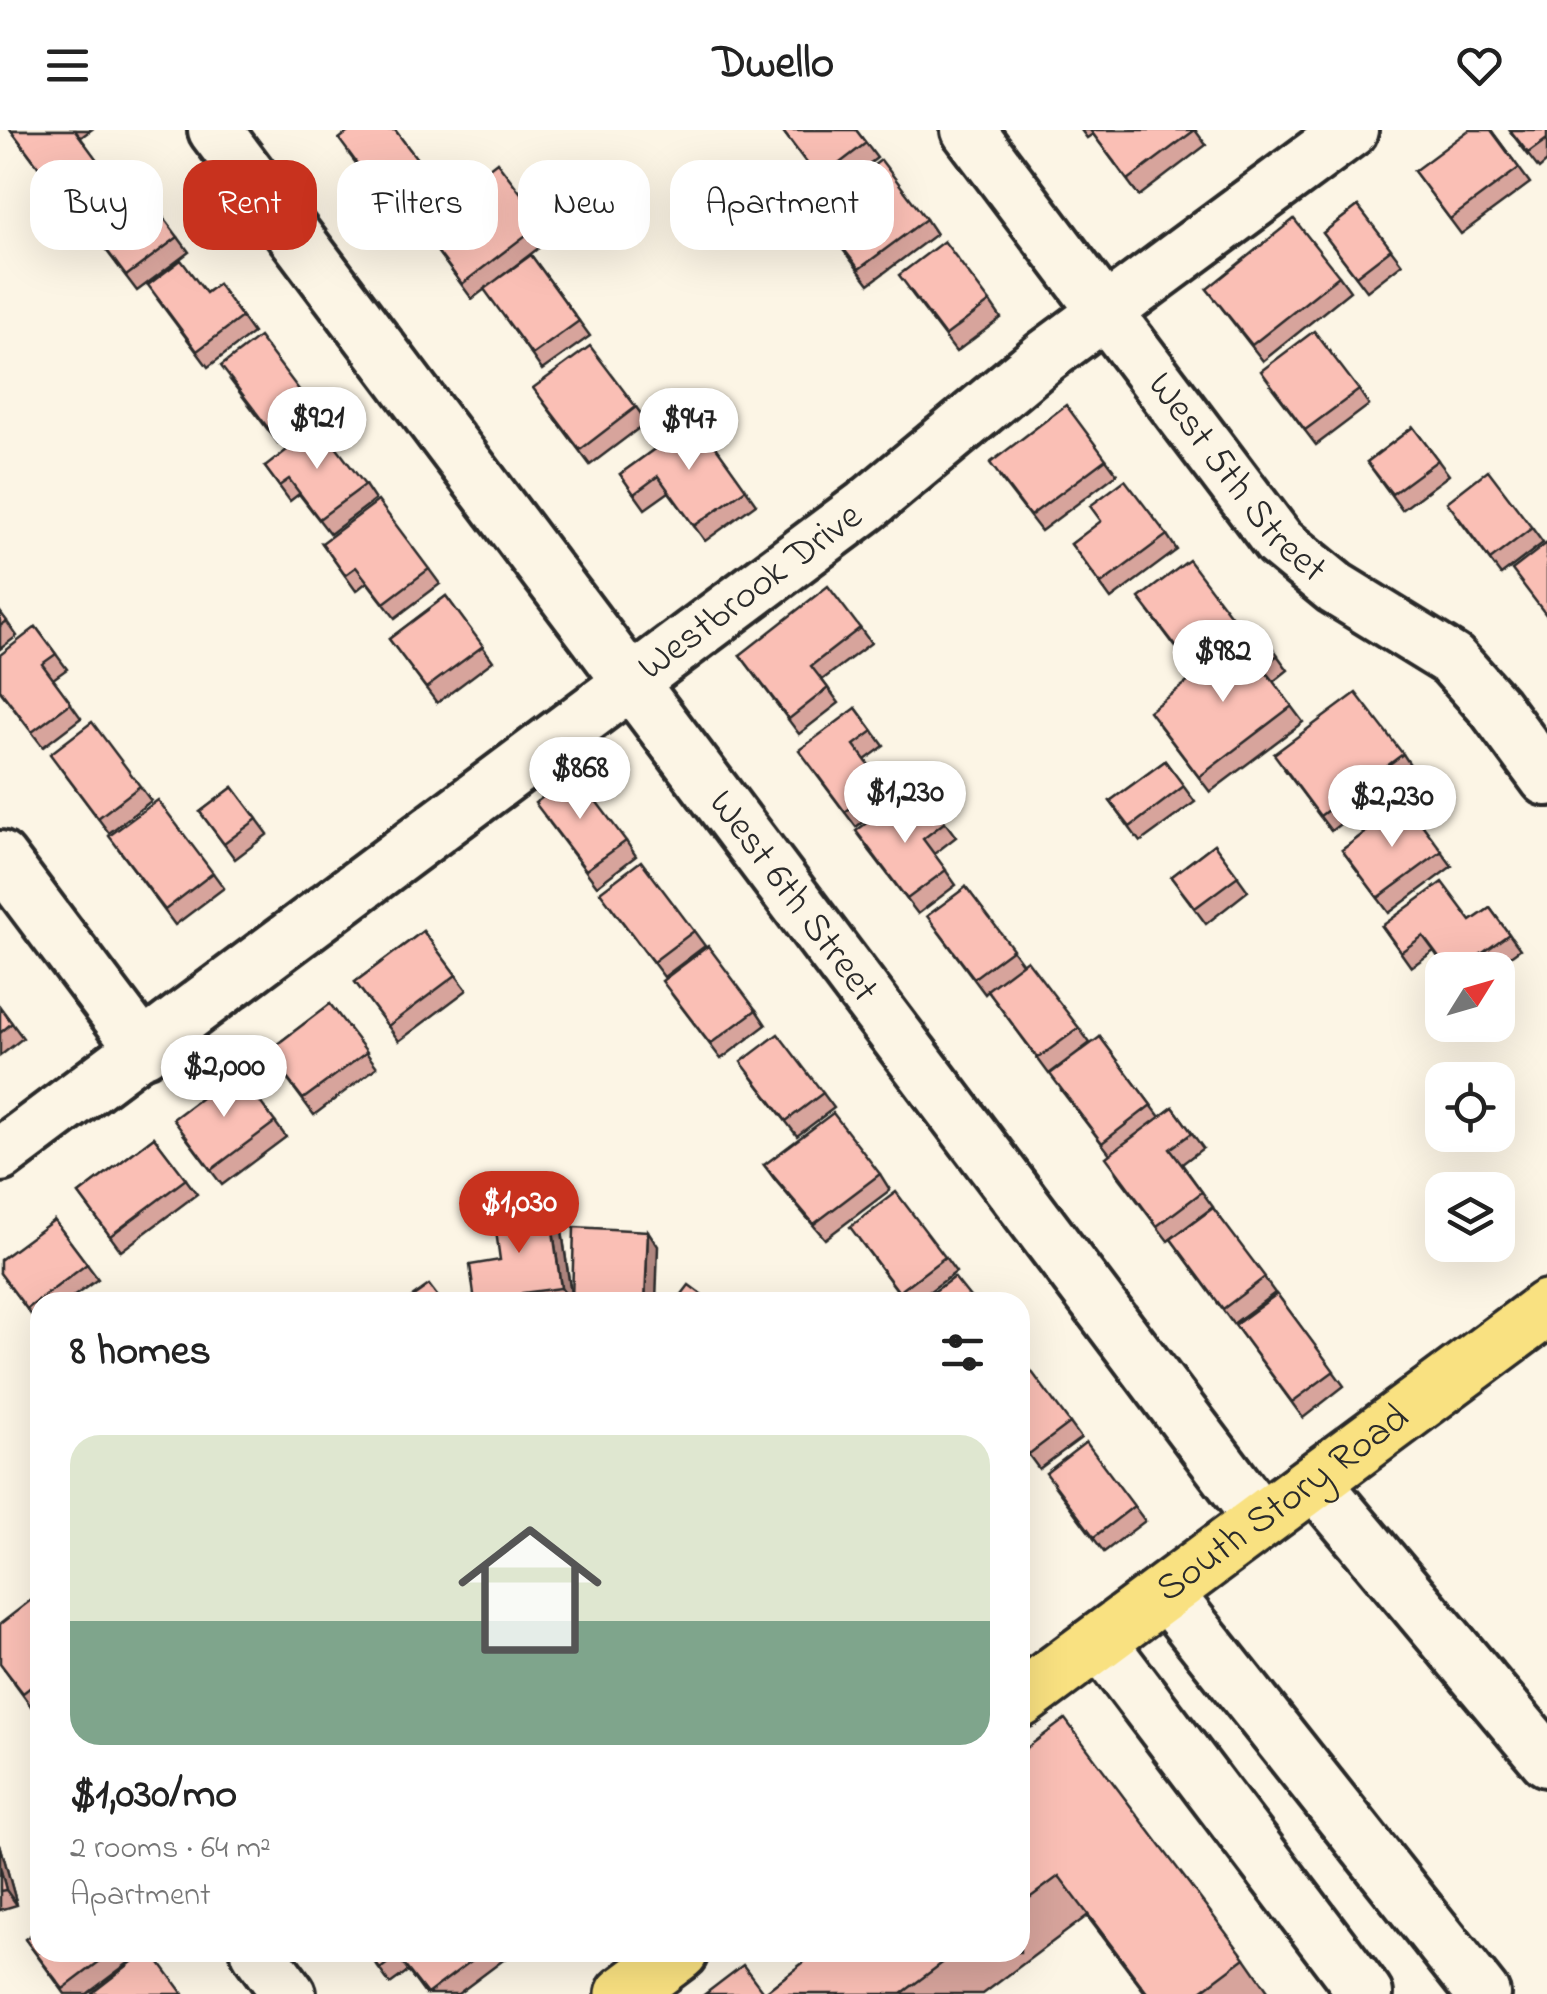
<!DOCTYPE html>
<meta charset="utf-8">
<style>
body{margin:0;font-family:"Indie Flower",sans-serif;background:#f2f2f2;color:#222;height:100vh;display:flex;flex-direction:column;font-size:38px;white-space:nowrap}
*{box-sizing:border-box;margin:0}
p{font-size:32px;color:#767676}
.icon{flex:none;width:55px;height:55px;fill:none;stroke:currentColor;stroke-width:2;stroke-linecap:round;stroke-linejoin:round}
.map{position:relative;flex:1;overflow:hidden}
.sheet{position:absolute;left:30px;top:1162px;width:1000px;height:670px;display:flex;flex-direction:column;background:#fff;border-radius:30px;box-shadow:0 10px 40px #0002}
.sheet>*{flex:none}
.top-card{position:absolute;left:30px;top:30px;width:1000px;height:90px;display:flex;gap:20px}
.needle{width:65px;rotate:53deg}
.buttons{position:absolute;left:1425px;top:822px;display:grid;gap:20px}
.buttons a{display:grid;place-items:center;width:90px;height:90px;border-radius:20px;background:#fff;box-shadow:0 10px 40px #0002;font-size:50px}
.price{position:absolute;translate:-50% -85px;padding:0 22px;border-radius:35px;background:#fff;color:#222;font-size:32px;line-height:65px;filter:drop-shadow(0 2px 5px #0008)}
.price::after{content:'';position:absolute;left:50%;top:60px;width:30px;height:22px;margin-left:-15px;background:inherit;clip-path:polygon(0 0,100% 0,50% 100%)}
.price.active{background:#c8321e;color:#fff}
ul{padding:0;list-style:none}
li{display:grid;align-content:center;gap:20px;height:530px;padding:0 40px}
li span{display:grid;place-items:center;height:310px;border-radius:30px;color:#555}
li>.icon{margin-inline-start:auto}
span .icon{width:180px;height:180px;fill:#fffc;stroke-width:1}
li b{font-size:42px}
h2{display:flex;justify-content:space-between;align-items:center;height:120px;padding:0 40px;font-size:42px}
.chip{padding:0 35px;border-radius:30px;background:#fff;box-shadow:0 10px 40px #0002;font-size:35px;line-height:90px}
.chip.active{background:#c8321e;color:#fff}
header{display:flex;justify-content:space-between;align-items:center;height:130px;padding:0 40px;background:#fff;font-size:45px;font-weight:700}
.map>svg:first-child{display:block}
</style>
<header><svg class="icon" aria-label="menu" viewBox="0 0 24 24"><path d="M4 6h16M4 12h16M4 18h16"/></svg>Dwello<svg class="icon" aria-label="heart" viewBox="0 0 24 24"><path d="M12 20l-8-8c-3-5 5-10 8-4 3-6 11-1 8 4z"/></svg></header>
<div class="map">
<svg width="1547" height="1864" viewBox="0 0 1547 1864">
<rect width="100%" height="100%" fill="#fcf5e5"/>
<filter id="ink" filterUnits="userSpaceOnUse"><feTurbulence type="fractalNoise" baseFrequency=".01" numOctaves="2"/><feDisplacementMap in="SourceGraphic" scale="20" xChannelSelector="R" yChannelSelector="G"/><feConvolveMatrix kernelMatrix="1 2 1 2 8 2 1 2 1" color-interpolation-filters="sRGB"/></filter>
<g filter="url(#ink)">
<g fill="none" stroke-linecap="round" stroke-linejoin="round">
<g stroke="#2b2b2b" stroke-width="60">
<g id="minor">
<path id="s1" d="M215,0L1262,1391"/>
<path id="s2" d="M968,0L1279,412L1335,458L1452,530L1494,577L1547,649"/>
<path d="M0,728L144,920"/>
<path id="s3" d="M0,1025L866,376L1046,226L1351,0"/>
<path d="M1314,1352L1547,1630"/>
<path d="M1165,1462L1483,1864"/>
<path d="M1099,1511L1366,1864"/>
<path d="M258,1822L289,1864"/>
</g>
</g>
<g stroke="#2b2b2b" stroke-width="62">
<g id="major">
<path id="s4" d="M1020,1570L1547,1178"/>
<path d="M624,1864L680,1822"/>
</g>
</g>
<use href="#minor" stroke="#fcf5e5" stroke-width="52"/>
<use href="#major" stroke="#f9e181" stroke-width="55"/>
</g>
<g fill="#d7a49c" stroke="#2b2b2b" stroke-width="2.5">
<path d="M11,0H91L80,8L111,49L70,80Z"/>
<path d="M395,0L441,61L400,92L349,24Z"/>
<path d="M782,0H856L877,28L829,64Z"/>
<path d="M1081,0H1195L1206,15L1139,66L1093,4L1087,8Z"/>
<path d="M1491,0L1530,53L1461,104L1414,41Z"/>
<path d="M1509,0H1547V32L1539,39Z"/>
<path d="M1358,76L1402,134L1367,161L1323,103Z"/>
<path d="M926,89L936,104L869,154L825,96Z"/>
<path d="M543,92L553,107L498,149L531,125L590,206L542,240L485,159L472,169L431,113Z"/>
<path d="M88,96L178,107L189,122L137,161Z"/>
<path d="M1339,146L1350,161L1263,231L1207,159Z"/>
<path d="M218,154L253,203L208,237L158,170L206,163Z"/>
<path d="M909,160L990,172L1001,188L956,222Z"/>
<path d="M231,251L306,269L316,284L278,313Z"/>
<path d="M1271,256L1359,260L1369,275L1316,315Z"/>
<path d="M544,273L636,277L647,292L590,335Z"/>
<path d="M696,289L756,374L705,411L669,362L645,379L620,344Z"/>
<path d="M1413,297L1449,345L1402,380L1367,332Z"/>
<path d="M1106,329L1117,344L1041,401L1000,348Z"/>
<path d="M265,337L365,355L375,370L330,404L299,364L290,371Z"/>
<path d="M1457,387L1532,398L1543,413L1501,445Z"/>
<path d="M1101,392L1167,405L1177,420L1111,469L1071,414Z"/>
<path d="M322,413L429,439L440,454L395,488L367,452L356,461Z"/>
<path d="M446,466L493,531L437,573L389,509Z"/>
<path d="M0,482L17,506L0,519Z"/>
<path d="M1150,483L1232,487L1243,502L1193,540Z"/>
<path d="M36,497L67,539L53,549L81,588L43,617L0,561Z"/>
<path d="M860,498L871,513L822,550L839,573L799,604L740,525Z"/>
<path d="M1258,499L1288,540L1273,552L1303,592L1210,662L1160,596Z"/>
<path d="M856,578L884,616L865,630L893,669L856,697L810,636Z"/>
<path d="M1403,624L1413,639L1331,701L1285,640Z"/>
<path d="M1165,631L1195,672L1140,712L1110,671Z"/>
<path d="M61,639L140,656L151,671L109,703Z"/>
<path d="M233,657L268,704L235,729L200,682Z"/>
<path d="M930,672L956,707L934,724L956,755L918,784L866,716Z"/>
<path d="M1405,672L1452,736L1389,783L1342,720Z"/>
<path d="M546,688L626,711L636,726L597,756Z"/>
<path d="M1214,714L1248,761L1206,794L1171,747Z"/>
<path d="M120,721L213,743L224,758L175,795Z"/>
<path d="M966,757L1022,833L1079,898L1090,913L1049,944L988,861L985,864L938,801Z"/>
<path d="M611,777L694,801L705,816L664,847Z"/>
<path d="M1490,778L1520,819L1491,840H1447L1434,821L1411,837L1382,796L1471,791Z"/>
<path d="M423,801L467,860L399,911L355,852Z"/>
<path d="M673,866L756,880L766,895L721,929Z"/>
<path d="M330,874L377,937L314,985L267,922Z"/>
<path d="M0,877L23,908L0,926Z"/>
<path d="M1100,907L1160,987L1173,977L1203,1018L1182,1034L1213,1077L1168,1111L1116,1043L1110,1024L1061,960Z"/>
<path d="M752,947L823,963L834,978L797,1006Z"/>
<path d="M275,992L286,1007L222,1055L184,1005Z"/>
<path d="M154,1007L197,1064L121,1121L79,1064Z"/>
<path d="M764,1035L880,1044L890,1060L825,1109L775,1050Z"/>
<path d="M549,1072L560,1087L572,1172H475L500,1130Z"/>
<path d="M1213,1078L1275,1163L1233,1194L1171,1109Z"/>
<path d="M54,1090L98,1149L66,1172H40V1192L38,1194L0,1143Z"/>
<path d="M861,1112L945,1127L956,1142L915,1172H906Z"/>
<path d="M1277,1164L1344,1256L1303,1288L1235,1195Z"/>
<path d="M1070,1293L1081,1308L1039,1339L1020,1313Z"/>
<path d="M1056,1358L1134,1376L1145,1391L1104,1422Z"/>
<path d="M40,1463V1574L33,1579L0,1534Z"/>
<path d="M1020,1623L1245,1828L1270,1864H1146L1087,1786L983,1864H705L764,1863L817,1822H1020Z"/>
<path d="M0,1714L17,1775L0,1780Z"/>
<path d="M25,1809L40,1822H125L131,1831L87,1864H65Z"/>
<path d="M367,1822H514L458,1864H425L408,1841L390,1854Z"/>
</g>
<g fill="#af867f" stroke="#2b2b2b" stroke-width="2.5">
<path d="M549,1072L560,1087L572,1172L561,1158Z"/>
<path d="M648,1101L658,1116L656,1172H645Z"/>
<path d="M0,1714L17,1775L6,1760L0,1737Z"/>
</g>
<g fill="#fabfb5" stroke="#2b2b2b" stroke-width="2.5">
<path d="M11,0H75L100,34L60,65Z"/>
<path d="M351,0H395L430,46L389,77L339,9Z"/>
<path d="M782,0H856L866,13L819,49Z"/>
<path d="M1090,0H1195L1128,50Z"/>
<path d="M1469,0H1491L1519,38L1450,89L1414,41Z"/>
<path d="M1510,0H1547V9L1528,23Z"/>
<path d="M881,30L926,89L859,139L814,80Z"/>
<path d="M497,32L543,92L462,154L431,113L464,89L449,69Z"/>
<path d="M129,41L178,107L126,146L77,80Z"/>
<path d="M1358,76L1391,119L1356,146L1323,103Z"/>
<path d="M1294,89L1339,146L1252,215L1207,159Z"/>
<path d="M944,111L990,172L945,206L899,145Z"/>
<path d="M531,125L579,191L532,225L484,159Z"/>
<path d="M181,130L206,163L218,154L242,187L197,221L148,155Z"/>
<path d="M1314,201L1359,260L1305,300L1261,241Z"/>
<path d="M259,207L306,269L268,298L221,236Z"/>
<path d="M590,216L636,277L580,320L533,258Z"/>
<path d="M1066,275L1106,329L1030,386L990,333Z"/>
<path d="M696,289L746,359L694,396L658,346L634,364L620,344Z"/>
<path d="M319,295L365,355L319,389L289,349L279,356L265,337Z"/>
<path d="M1413,297L1438,330L1392,364L1367,332Z"/>
<path d="M1488,340L1532,398L1490,430L1447,372Z"/>
<path d="M1125,350L1167,405L1101,454L1071,414L1101,391L1090,376Z"/>
<path d="M378,371L429,439L384,473L356,437L345,445L322,413Z"/>
<path d="M1547,413V486L1512,440Z"/>
<path d="M1189,430L1232,487L1182,524L1139,468Z"/>
<path d="M828,456L860,498L811,536L828,558L789,589L740,525Z"/>
<path d="M446,466L483,516L426,558L389,509Z"/>
<path d="M0,482L7,491L0,496Z"/>
<path d="M36,497L56,524L42,534L71,573L32,602L0,560V525Z"/>
<path d="M1258,499L1278,525L1262,537L1292,576L1199,647L1149,581Z"/>
<path d="M1356,563L1403,624L1320,686L1274,624Z"/>
<path d="M856,578L873,601L854,615L883,654L845,682L799,620Z"/>
<path d="M92,592L140,656L98,688L50,624Z"/>
<path d="M1165,631L1184,656L1130,697L1110,671Z"/>
<path d="M575,643L626,711L586,740L535,673Z"/>
<path d="M233,657L257,689L224,714L200,682Z"/>
<path d="M158,670L213,743L165,780L109,706Z"/>
<path d="M894,672L907,689L930,672L945,692L923,709L946,740L907,769L856,701Z"/>
<path d="M1405,672L1442,721L1378,768L1342,720Z"/>
<path d="M1214,714L1238,746L1195,778L1171,747Z"/>
<path d="M641,731L694,801L653,832L600,762Z"/>
<path d="M1442,752L1471,791L1490,778L1509,804L1459,840H1448L1423,806L1401,822L1382,796Z"/>
<path d="M966,757L1013,819L974,848L927,786Z"/>
<path d="M423,801L456,845L388,896L355,852Z"/>
<path d="M708,816L756,880L710,914L662,851Z"/>
<path d="M1027,830L1079,898L1038,928L987,860Z"/>
<path d="M330,874L367,922L303,969L267,922Z"/>
<path d="M0,877L12,893L0,903Z"/>
<path d="M778,904L823,963L786,991L741,932Z"/>
<path d="M1100,907L1151,975L1102,1013L1050,944Z"/>
<path d="M237,941L275,992L211,1040L173,989Z"/>
<path d="M1173,977L1192,1003L1170,1019L1202,1062L1157,1096L1106,1027Z"/>
<path d="M833,983L880,1044L814,1094L764,1035Z"/>
<path d="M154,1007L186,1049L110,1106L79,1064Z"/>
<path d="M896,1062L945,1127L899,1162L850,1097Z"/>
<path d="M549,1072L561,1158L522,1163L523,1172H475L470,1135L500,1130L493,1079Z"/>
<path d="M1213,1078L1265,1147L1223,1179L1171,1109Z"/>
<path d="M54,1090L87,1134L27,1179L0,1143V1130Z"/>
<path d="M574,1097L648,1101L645,1172H572Z"/>
<path d="M954,1147L974,1172H920Z"/>
<path d="M429,1155L442,1172H405Z"/>
<path d="M689,1155L712,1172H676Z"/>
<path d="M1277,1164L1334,1241L1292,1272L1235,1195Z"/>
<path d="M1026,1234L1070,1293L1029,1324L1020,1312V1239Z"/>
<path d="M1086,1312L1134,1376L1094,1407L1046,1343Z"/>
<path d="M40,1463V1550L23,1563L0,1533V1494Z"/>
<path d="M1065,1589L1245,1828L1197,1864H1148L1059,1746L1020,1775V1623Z"/>
<path d="M0,1737L6,1760L0,1761Z"/>
<path d="M40,1798V1822H112L63,1859L25,1809Z"/>
<path d="M145,1822H152L183,1864H93L92,1863Z"/>
<path d="M368,1822H483L427,1864L397,1826L380,1839Z"/>
<path d="M817,1822H957L901,1864H705L743,1835L764,1863Z"/>
</g>
</g>
<g text-anchor="middle" dominant-baseline="central" stroke-width="10" stroke-linejoin="round" paint-order="stroke">
<g font-size="40" fill="#2b2b2b" stroke="#fcf5e5">
<text stroke="none"><textPath href="#s2" startOffset="440">West 5th Street</textPath></text>
<text stroke="none"><textPath href="#s3" startOffset="938">Westbrook Drive</textPath></text>
<text stroke="none"><textPath href="#s1" startOffset="960">West 6th Street</textPath></text>
<text stroke="none"><textPath href="#s4" startOffset="328">South Story Road</textPath></text>
</g>
</g>
</svg>
<div class="buttons">
<a><svg class="needle" viewBox="-14 -14 28 28"><path d="M0-13l5 13h-10z" fill="#e53935"/><path d="M0 13l5-13h-10z" fill="#767676"/></svg></a>
<a><svg class="icon" aria-label="locate" viewBox="0 0 24 24"><circle cx="12" cy="12" r="6"/><path d="M12 2v4M12 18v4M2 12h4M18 12h4"/></svg></a>
<a><svg class="icon" aria-label="layers" viewBox="0 0 24 24"><path d="M12 4l9 5-9 5-9-5zM3 14l9 5 9-5"/></svg></a>
</div>
<b class="price" style="left:317px;top:342px">$921</b>
<b class="price" style="left:689px;top:343px">$947</b>
<b class="price" style="left:1223px;top:575px">$982</b>
<b class="price" style="left:580px;top:692px">$868</b>
<b class="price" style="left:905px;top:716px">$1,230</b>
<b class="price" style="left:1392px;top:720px">$2,230</b>
<b class="price" style="left:224px;top:990px">$2,000</b>
<b class="price active" style="left:519px;top:1126px">$1,030</b>
<div class="top-card">
<a class="chip">Buy</a>
<a class="chip active">Rent</a>
<a class="chip">Filters</a>
<a class="chip">New</a>
<a class="chip">Apartment</a>
</div>
<section class="sheet">
<h2>8 homes<svg class="icon" aria-label="filters" viewBox="0 0 24 24"><path d="M4 7h16M4 17h16"/><circle cx="9" cy="7" r="2"/><circle cx="15" cy="17" r="2"/></svg></h2>
<ul>
<li><span style="background:linear-gradient(#dfe7d0 60%,#7fa58c 0)"><svg class="icon" aria-label="home" viewBox="0 0 24 24"><path d="M3 11l9-7 9 7M6 9v11h12V9"/></svg></span><div><b>$1,030/mo</b><p>2 rooms · 64 m²</p><p>Apartment</p></div></li>
</ul>
</section>
</div>
